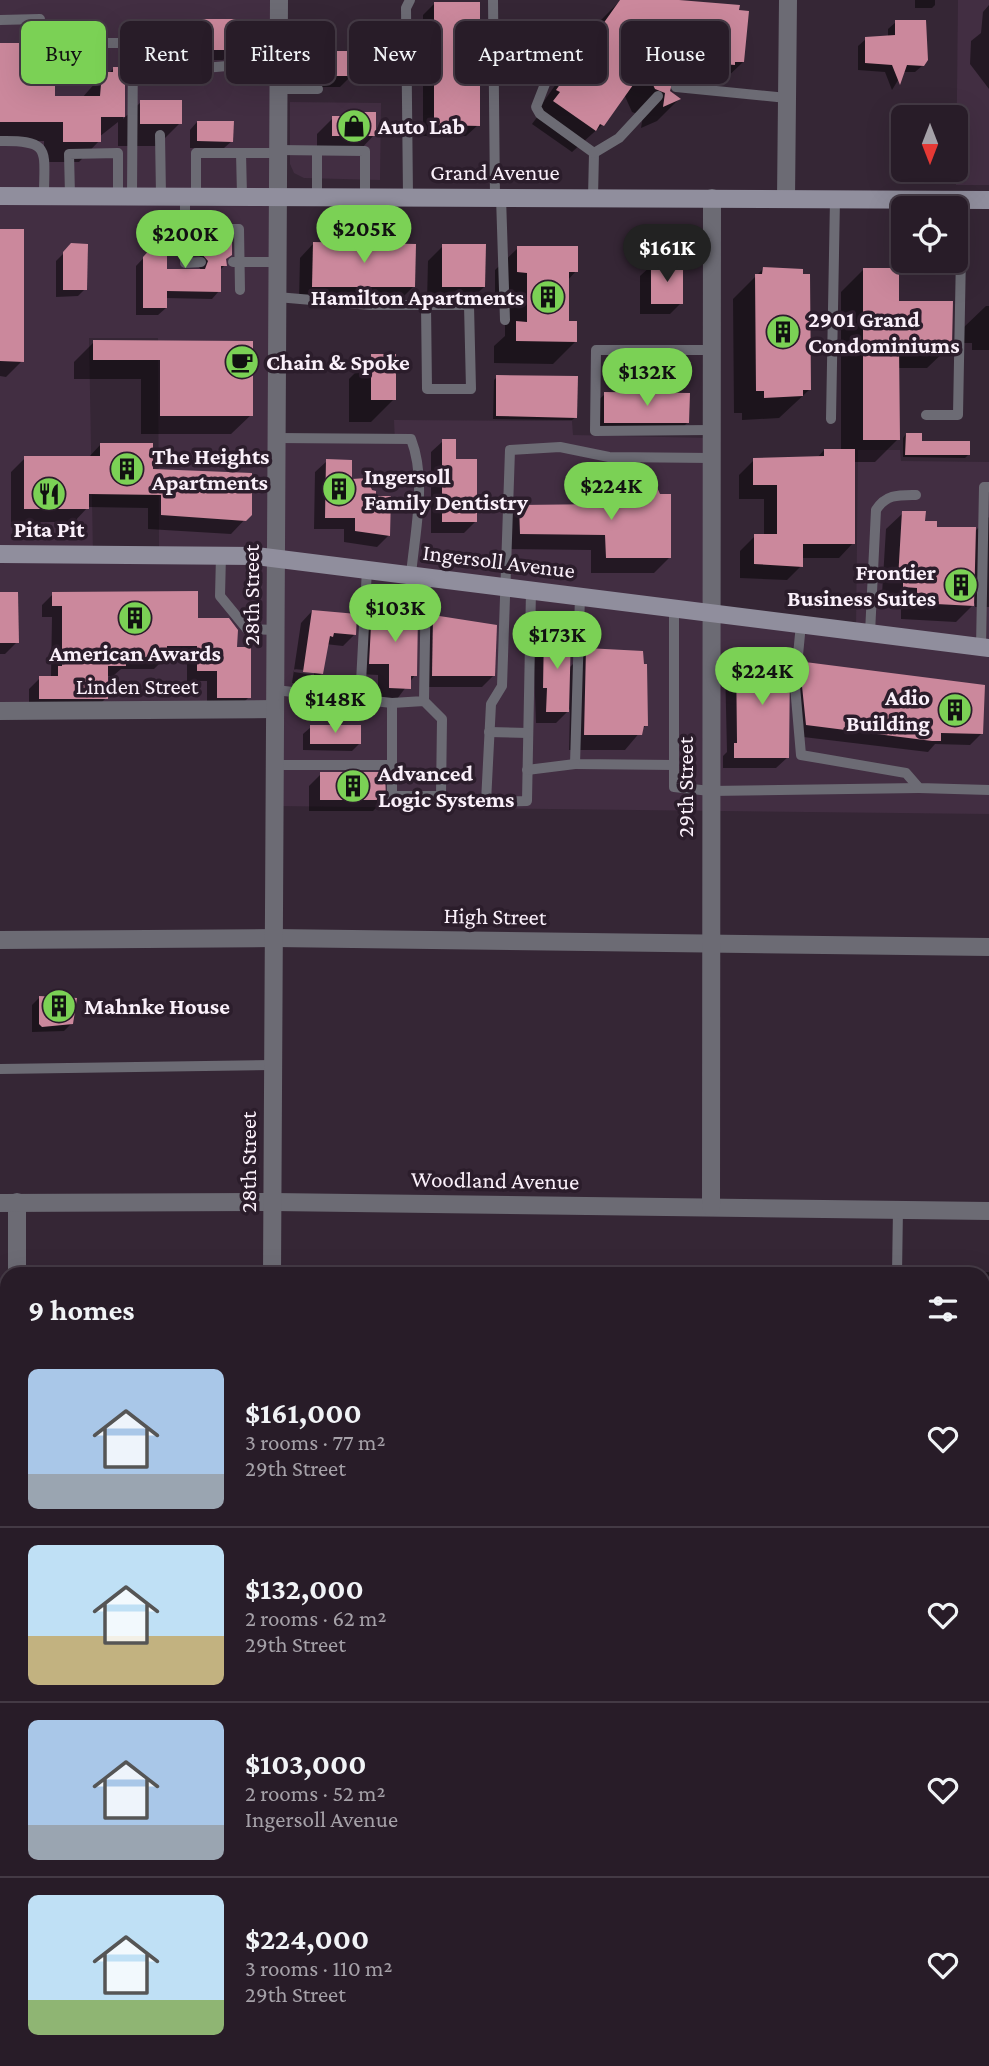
<!DOCTYPE html>
<meta charset="utf-8">
<style>
body{margin:0;font-family:"Crimson Pro",serif;background:#302530;color:#f1f3f6;height:100vh;display:flex;flex-direction:column;font-size:26px;white-space:nowrap}
*{box-sizing:border-box;margin:0}
p{font-size:23px;color:#a5a1a8}
.icon{flex:none;width:38px;height:38px;fill:none;stroke:currentColor;stroke-width:2;stroke-linecap:round;stroke-linejoin:round}
.map{position:relative;flex:1;overflow:hidden}
.panel{position:absolute;left:0px;top:1267px;width:990px;height:800px;display:flex;flex-direction:column;background:#281c28;border-radius:21px 21px 0 0;box-shadow:0 7px 28px #0002,0 0 0 2px #443a45}
.panel>*{flex:none}
.banner{position:absolute;left:21px;top:21px;width:948px;height:63px;display:flex;gap:14px}
.needle{width:46px;rotate:180deg}
.controls{position:absolute;left:891px;top:105px;display:grid;gap:14px}
.controls a{display:grid;place-items:center;width:77px;height:77px;border-radius:10px;background:#281c28;box-shadow:0 7px 28px #0002,0 0 0 2px #443a45;font-size:35px}
.price{position:absolute;translate:-50% -60px;padding:0 16px;border-radius:24px;background:#7bd155;color:#111;font-size:23px;line-height:46px;filter:drop-shadow(0 2px 4px #0008)}
.price::after{content:'';position:absolute;left:50%;top:42px;width:21px;height:16px;margin-left:-10px;background:inherit;clip-path:polygon(0 0,100% 0,50% 100%)}
.price.selected{background:#222;color:#fff}
ul{padding:0;list-style:none}
li{display:flex;align-items:center;gap:21px;height:175px;padding:0 28px}
li+li{border-top:2px solid #443a45}
li span{display:grid;place-items:center;flex:none;width:196px;height:140px;border-radius:10px;color:#555}
li>.icon{margin-inline-start:auto}
span .icon{width:84px;height:84px;fill:#fffc;stroke-width:1}
li b{font-size:30px}
h2{display:flex;justify-content:space-between;align-items:center;height:84px;padding:0 28px;font-size:30px}
.chip{padding:0 24px;border-radius:10px;background:#281c28;box-shadow:0 7px 28px #0002,0 0 0 2px #443a45;font-size:24px;line-height:63px}
.chip.selected{background:#7bd155;color:#111}
.map>svg:first-child{display:block}
</style>
<div class="map">
<svg width="989" height="2066" viewBox="0 0 989 2066">
<rect width="100%" height="100%" fill="#352635"/>
<g fill="#422e42" fill-rule="evenodd">
<path d="M0,0H279L277,442L395,443L394,420L572,421L573,435L711,438L710,612L856,630L858,450H900L901,461L989,462V814L275,806V709L0,711ZM89,338H158L159,553H93Z"/>
<path d="M958,0H989V185H956Z"/>
<path d="M290,102L381,103L380,180L304,178L294,173L290,164Z"/>
<path d="M984,1717H989V2066H268V2060H984Z"/>
</g>
<g fill="#0007" fill-rule="evenodd">
<path d="M621,0H660L743,62L720,84L711,87L673,84L672,76L668,91L679,99L657,121L641,128L643,116L632,112L624,94L602,125L572,152L532,124L538,116L535,114L601,20Z"/>
<path d="M915,0H935V5L932,8H915Z"/>
<path d="M435,3L478,125L466,136H423V15Z"/>
<path d="M989,5V89L970,64L971,41L981,33L983,12Z"/>
<path d="M198,21L234,49L223,60H207L199,68H187V32Z"/>
<path d="M896,22L923,65L915,72H903L892,90L885,72L858,70V46L866,39L888,37V29Z"/>
<path d="M0,45L54,98H82L103,74H108L114,68H124L123,119L141,102L180,123L157,146H118V122L99,137V141L79,162H44V141L0,142Z"/>
<path d="M328,53L352,75L340,87H316V64Z"/>
<path d="M348,114L374,135L359,151H317V134L333,118H344Z"/>
<path d="M197,122L232,141L224,148H190V130Z"/>
<path d="M209,229L225,260V265L220,270L219,291L212,299L166,298V308L158,315H136V266L155,246L165,271H202L195,262L202,254L195,247Z"/>
<path d="M0,231L22,361L6,377L0,376Z"/>
<path d="M313,244L414,286L400,300H299L300,258Z"/>
<path d="M72,245L85,289L78,296L56,297V261Z"/>
<path d="M443,246L484,287L468,302H427L428,261Z"/>
<path d="M518,248L576,271L567,281V323L576,341L553,364L494,363V346L505,336V295H495V270Z"/>
<path d="M652,265L681,303L670,314H640V276Z"/>
<path d="M763,269L809,390L779,418L742,420V413H734L733,299Z"/>
<path d="M863,270L897,303L950,346L927,368H898V439L875,462H853V543L839,558H801V566L787,580L740,578V551L755,536H764V499H739V475L754,460L817,458L824,450H841V292Z"/>
<path d="M986,306H989V350H972V343H963V328Z"/>
<path d="M94,342H251V415L231,434H141V379H74V362Z"/>
<path d="M372,356L394,399L371,422H349V379Z"/>
<path d="M497,377L576,417L572,420L493,419L494,380Z"/>
<path d="M605,394L688,422L676,434H593V405Z"/>
<path d="M906,434L920,442L968,455L965,458L903,457V438Z"/>
<path d="M443,441L454,461L475,522L464,533H431V452Z"/>
<path d="M101,444L151,471L250,514L231,534L148,529V508L88,507L74,522H11V472L25,458H88Z"/>
<path d="M327,461L350,481L389,535L377,547L344,542V529H314L315,472Z"/>
<path d="M622,486L670,557L654,573H591V550L505,549V522L520,507L595,506Z"/>
<path d="M903,513L935,528L974,532L989,517V607H975V603L956,622L901,619V603H888L887,594H882L886,529Z"/>
<path d="M0,594L17,642L5,654H0Z"/>
<path d="M53,594L196,620L236,649L249,697L238,708L207,709V681H187V657H166L154,669H121L113,676H106V698L95,709L29,710V689L40,678L51,676L52,617H42V605Z"/>
<path d="M373,608L415,675L397,699H378V675L359,674L362,619Z"/>
<path d="M312,611L354,635L343,646L325,644L321,674L310,685L292,683L301,623ZM294,669L314,671V675L294,672Z"/>
<path d="M433,617L493,676L482,687H421L422,628Z"/>
<path d="M545,632L569,668L587,650L646,725L625,750H569L570,709L556,723H536L533,643Z"/>
<path d="M737,654L788,757L776,768H723V756L727,752L725,665Z"/>
<path d="M805,664L982,733L970,745L935,744L928,752L795,736L794,676Z"/>
<path d="M311,727L360,743L352,751L303,750V734Z"/>
<path d="M321,774L384,800L373,811H309V786Z"/>
<path d="M39,998L75,999L71,1024L64,1031L32,1032V1005Z"/>
<path d="M989,1272V1332H984V1274H967Z"/>
<rect x="984" y="1479" width="5" height="86"/>
<rect x="984" y="1631" width="5" height="68"/>
<path d="M984,1961L986,1963L989,1961V2066H961L959,2060H984Z"/>
<path d="M333,2060L635,2061V2066H348L336,2064Z"/>
</g>
<g fill="#cb889c">
<path d="M620,0H679L740,5L739,10L749,11L744,62H735V65L695,62V58L661,55L673,80L670,91L681,99L663,107L665,93L655,89L645,68L604,126L600,124L596,131L553,101L560,92L556,90Z"/>
<path d="M434,2H480V126L434,125Z"/>
<path d="M198,19H236V50H212V57H197Z"/>
<path d="M895,20H926L928,60L924,66L907,65L900,85L892,65L865,63V37L895,35Z"/>
<path d="M0,43H55V96H100L102,72H113V67H125V117H101V142H63V122H0Z"/>
<rect x="327" y="51" width="26" height="25"/>
<rect x="140" y="100" width="42" height="24"/>
<path d="M347,112H376V136H332V116H347Z"/>
<path d="M197,121H234L233,142L197,141Z"/>
<path d="M208,227H226L227,233L232,236V255L226,259L227,266H221V292L167,291V308H143V257L155,244H167V269H205L208,261L201,253L208,245L201,236L207,233Z"/>
<path d="M0,229H24V362L0,361Z"/>
<path d="M313,242L416,244L415,287H312Z"/>
<path d="M71,243L88,244L87,290H63V252Z"/>
<path d="M442,244H486L485,287H442Z"/>
<path d="M517,246H578V272H569V321H577V342L516,341V321L527,322V273L517,272Z"/>
<rect x="651" y="263" width="32" height="41"/>
<path d="M763,267L803,269V274H810L811,390H803V396L764,398V391H756L755,274H762Z"/>
<path d="M863,268H899V301H953L952,346H899L900,440H863Z"/>
<path d="M93,340L253,341V416H160V360H93Z"/>
<rect x="371" y="354" width="25" height="46"/>
<path d="M496,375L578,376L577,418L496,416Z"/>
<path d="M604,392L690,393L689,423H604Z"/>
<path d="M906,433H922V441H970V455H905Z"/>
<path d="M442,439H456V459H477V522H442Z"/>
<path d="M100,443H153V469L252,473V515L246,521L161,515V495L89,494V509H24V456H100Z"/>
<path d="M824,449H855V544H803V567L754,564V534H777V485H753V458L824,456Z"/>
<path d="M326,459L352,460V479L367,478L372,490L376,491V496H391L390,536L355,531V518H325Z"/>
<path d="M655,483L660,494H671V558H606L605,535L520,534L519,505L605,504L604,494H622L621,484Z"/>
<path d="M902,511H926L925,521H937V527H976L974,606L917,603V588L903,587V579H898Z"/>
<path d="M198,591V618H229L238,630L237,647H251V698H217V671H197V646H167V658H126V666H108V699H39V676H58V666H62V606H52V592Z"/>
<path d="M0,592H18L19,643H0Z"/>
<path d="M372,606L418,613L417,676H411V689L389,688V664H369Z"/>
<path d="M312,610L357,614L356,635L334,633L333,637L330,636L323,674L303,672Z"/>
<path d="M433,615L497,625L495,676H432Z"/>
<path d="M544,630L571,634L569,712H546L547,688H543Z"/>
<path d="M586,648L643,651L644,664H647L648,726H644L642,735H584Z"/>
<path d="M736,652L790,661L789,758H734V743H737Z"/>
<path d="M805,662L985,685L983,734L941,733V741H932L806,725L802,686Z"/>
<rect x="310" y="725" width="51" height="19"/>
<path d="M320,772H385L386,800H320Z"/>
<path d="M39,996L77,998L73,1024L42,1027L39,1024Z"/>
</g>
<g fill="none" stroke-linecap="round" stroke-linejoin="round">
<g stroke="#6c6b74" stroke-width="10">
<path d="M493,0L495,197"/>
<path d="M0,20L40,19"/>
<path d="M73,43H133L132,195"/>
<path d="M552,66L536,107L540,114L594,153L593,197"/>
<path d="M151,71C195,70 236,64 279,63"/>
<path d="M676,87L787,98"/>
<path d="M279,89H318"/>
<path d="M160,135L161,195"/>
<path d="M0,141C52,140 44,150 44,196"/>
<path d="M278,150L365,151V195"/>
<path d="M241,153L242,195"/>
<path d="M594,153L619,138L658,96"/>
<path d="M70,195L69,154L118,153V195"/>
<path d="M185,195V263L201,262"/>
<path d="M196,195V153H278"/>
<path d="M317,195V151"/>
<path d="M408,196L406,8L410,0"/>
<path d="M501,197L505,320"/>
<path d="M233,229H239L240,290"/>
<path d="M185,230L201,229"/>
<path d="M185,246H201"/>
<path d="M233,262H278"/>
<path d="M277,297L370,305H469L471,389H427L426,305"/>
<path d="M926,415H958L962,200"/>
<path d="M831,419L835,199"/>
<path d="M711,430L595,431L596,350H711"/>
<path d="M277,438L411,439C427,480 415,531 411,575"/>
<path d="M221,555L220,596L247,629L276,630"/>
<path d="M531,590L527,801L486,802L491,704L502,686L510,450L560,447L609,457L711,458"/>
<path d="M580,596L575,764L674,765"/>
<path d="M674,608V787L710,791L919,788"/>
<path d="M801,624L795,686L801,755L906,773L919,788L989,790"/>
<path d="M870,633L876,510C886,494 899,495 916,495"/>
<path d="M981,647L984,487H989"/>
<path d="M275,690L392,703"/>
<path d="M360,701L367,569"/>
<path d="M424,701L392,703V796H441L442,719L424,701L426,576"/>
<path d="M489,732L528,733"/>
<path d="M275,765H392"/>
<path d="M527,770L575,764"/>
<path d="M0,1069L273,1065"/>
<path d="M897,1274L898,1209"/>
<path d="M984,1574L989,1573"/>
</g>
<g stroke="#6c6b74" stroke-width="18">
<path d="M786,199L788,0"/>
<path d="M0,711L275,709"/>
<path d="M0,940L274,938L989,947"/>
<path d="M17,1202V1274"/>
<path d="M0,1203L273,1202L989,1211"/>
<path d="M711,1207L712,198"/>
<path d="M272,1274L279,0"/>
<path d="M0,1733L7,1732"/>
<path d="M21,2060V2066"/>
<path d="M268,2066V2060"/>
</g>
<g stroke="#908e9d" stroke-width="18">
<path d="M0,196L989,200"/>
<path d="M0,554L256,556L989,648"/>
</g>
</g>
<defs>
<g id="shop-disc" transform="scale(1.75)"><circle r="9.5" fill="#7bd155" stroke="#2b1d2b"/><path d="M-5-2.5h2.3a2.7 3.5 0 0 1 5.4 0H5L5.5 6h-11ZM-1.5-2.5h3a1.5 2.3 0 0 0-3 0Z" fill="#111"/></g>
<g id="building-disc" transform="scale(1.75)"><circle r="9.5" fill="#7bd155" stroke="#2b1d2b"/><path d="M-4-6H4V6H1V3H-1V6H-4ZM-2.5-4.3h1.7v1.8h-1.7ZM.8-4.3h1.7v1.8H.8ZM-2.5-1h1.7V.8h-1.7ZM.8-1h1.7V.8H.8Z" fill="#111"/></g>
<g id="cafe-disc" transform="scale(1.75)"><circle r="9.5" fill="#7bd155" stroke="#2b1d2b"/><path d="M-5.5-4.5H6V0H3Q3 3.5 0 3.5H-2.5Q-5.5 3.5-5.5 0ZM3-3.2v2h1.7v-2ZM-6 4.5H4V6H-6Z" fill="#111"/></g>
<g id="restaurant-disc" transform="scale(1.75)"><circle r="9.5" fill="#7bd155" stroke="#2b1d2b"/><path d="M-5-6h1v4h1v-4h1v4h1v-4h1v5L-1.5 .5V6h-2V.5L-5-1ZM5-6V6H3V1.5H1.5Q1.5-4 5-6Z" fill="#111"/></g>
</defs>
<g fill-rule="evenodd">
<use href="#shop-disc" x="354" y="126"/>
<use href="#building-disc" x="548" y="297"/>
<use href="#building-disc" x="783" y="332"/>
<use href="#cafe-disc" x="242" y="362"/>
<use href="#building-disc" x="127" y="469"/>
<use href="#building-disc" x="339" y="489"/>
<use href="#restaurant-disc" x="49" y="494"/>
<use href="#building-disc" x="961" y="585"/>
<use href="#building-disc" x="135" y="618"/>
<use href="#building-disc" x="955" y="710"/>
<use href="#building-disc" x="353" y="786"/>
<use href="#building-disc" x="59" y="1006"/>
</g>
<g text-anchor="middle" dominant-baseline="central" stroke-width="7" stroke-linejoin="round" paint-order="stroke">
<g font-size="23" font-weight="bold" fill="#faf0fa" stroke="#2b1d2b" text-anchor="start">
<text x="378" y="126">Auto Lab</text>
<text x="524" y="297" text-anchor="end">Hamilton Apartments</text>
<text x="808" y="319">2901 Grand<tspan x="808" dy="26">Condominiums</tspan></text>
<text x="266" y="362">Chain &amp; Spoke</text>
<text x="152" y="456">The Heights<tspan x="152" dy="26">Apartments</tspan></text>
<text x="364" y="476">Ingersoll<tspan x="364" dy="26">Family Dentistry</tspan></text>
<text x="49" y="529" text-anchor="middle">Pita Pit</text>
<text x="936" y="572" text-anchor="end">Frontier<tspan x="936" dy="26">Business Suites</tspan></text>
<text x="135" y="653" text-anchor="middle">American Awards</text>
<text x="930" y="697" text-anchor="end">Adio<tspan x="930" dy="26">Building</tspan></text>
<text x="378" y="773">Advanced<tspan x="378" dy="26">Logic Systems</tspan></text>
<text x="84" y="1006">Mahnke House</text>
</g>
<g font-size="23" fill="#faf0fa" stroke="#2b1d2b">
<text x="495" y="172">Grand Avenue</text>
<text transform="translate(499 561) rotate(7)">Ingersoll Avenue</text>
<text transform="translate(251 595) rotate(-90)">28th Street</text>
<text x="137" y="686">Linden Street</text>
<text transform="translate(685 787) rotate(-90)">29th Street</text>
<text transform="translate(495 916) rotate(1)">High Street</text>
<text transform="translate(248 1162) rotate(-90)">28th Street</text>
<text transform="translate(495 1180) rotate(1)">Woodland Avenue</text>
</g>
</g>
</svg>
<div class="controls">
<a><svg class="needle" viewBox="-14 -14 28 28"><path d="M0-13l5 13h-10z" fill="#e53935"/><path d="M0 13l5-13h-10z" fill="#a5a1a8"/></svg></a>
<a><svg class="icon" aria-label="locate" viewBox="0 0 24 24"><circle cx="12" cy="12" r="6"/><path d="M12 2v4M12 18v4M2 12h4M18 12h4"/></svg></a>
</div>
<b class="price" style="left:364px;top:265px">$205K</b>
<b class="price" style="left:185px;top:270px">$200K</b>
<b class="price selected" style="left:667px;top:284px">$161K</b>
<b class="price" style="left:647px;top:408px">$132K</b>
<b class="price" style="left:611px;top:522px">$224K</b>
<b class="price" style="left:395px;top:644px">$103K</b>
<b class="price" style="left:557px;top:671px">$173K</b>
<b class="price" style="left:762px;top:707px">$224K</b>
<b class="price" style="left:335px;top:735px">$148K</b>
<div class="banner">
<a class="chip selected">Buy</a>
<a class="chip">Rent</a>
<a class="chip">Filters</a>
<a class="chip">New</a>
<a class="chip">Apartment</a>
<a class="chip">House</a>
</div>
<section class="panel">
<h2>9 homes<svg class="icon" aria-label="filters" viewBox="0 0 24 24"><path d="M4 7h16M4 17h16"/><circle cx="9" cy="7" r="2"/><circle cx="15" cy="17" r="2"/></svg></h2>
<ul>
<li><span style="background:linear-gradient(#a9c7e8 75%,#9aa5b1 0)"><svg class="icon" aria-label="home" viewBox="0 0 24 24"><path d="M3 11l9-7 9 7M6 9v11h12V9"/></svg></span><div><b>$161,000</b><p>3 rooms · 77 m²</p><p>29th Street</p></div><svg class="icon" aria-label="heart" viewBox="0 0 24 24"><path d="M12 20l-8-8c-3-5 5-10 8-4 3-6 11-1 8 4z"/></svg></li>
<li><span style="background:linear-gradient(#bfe0f5 65%,#c2b280 0)"><svg class="icon" aria-label="home" viewBox="0 0 24 24"><path d="M3 11l9-7 9 7M6 9v11h12V9"/></svg></span><div><b>$132,000</b><p>2 rooms · 62 m²</p><p>29th Street</p></div><svg class="icon" aria-label="heart" viewBox="0 0 24 24"><path d="M12 20l-8-8c-3-5 5-10 8-4 3-6 11-1 8 4z"/></svg></li>
<li><span style="background:linear-gradient(#a9c7e8 75%,#9aa5b1 0)"><svg class="icon" aria-label="home" viewBox="0 0 24 24"><path d="M3 11l9-7 9 7M6 9v11h12V9"/></svg></span><div><b>$103,000</b><p>2 rooms · 52 m²</p><p>Ingersoll Avenue</p></div><svg class="icon" aria-label="heart" viewBox="0 0 24 24"><path d="M12 20l-8-8c-3-5 5-10 8-4 3-6 11-1 8 4z"/></svg></li>
<li><span style="background:linear-gradient(#bfe0f5 75%,#8fb573 0)"><svg class="icon" aria-label="home" viewBox="0 0 24 24"><path d="M3 11l9-7 9 7M6 9v11h12V9"/></svg></span><div><b>$224,000</b><p>3 rooms · 110 m²</p><p>29th Street</p></div><svg class="icon" aria-label="heart" viewBox="0 0 24 24"><path d="M12 20l-8-8c-3-5 5-10 8-4 3-6 11-1 8 4z"/></svg></li>
</ul>
</section>
</div>
